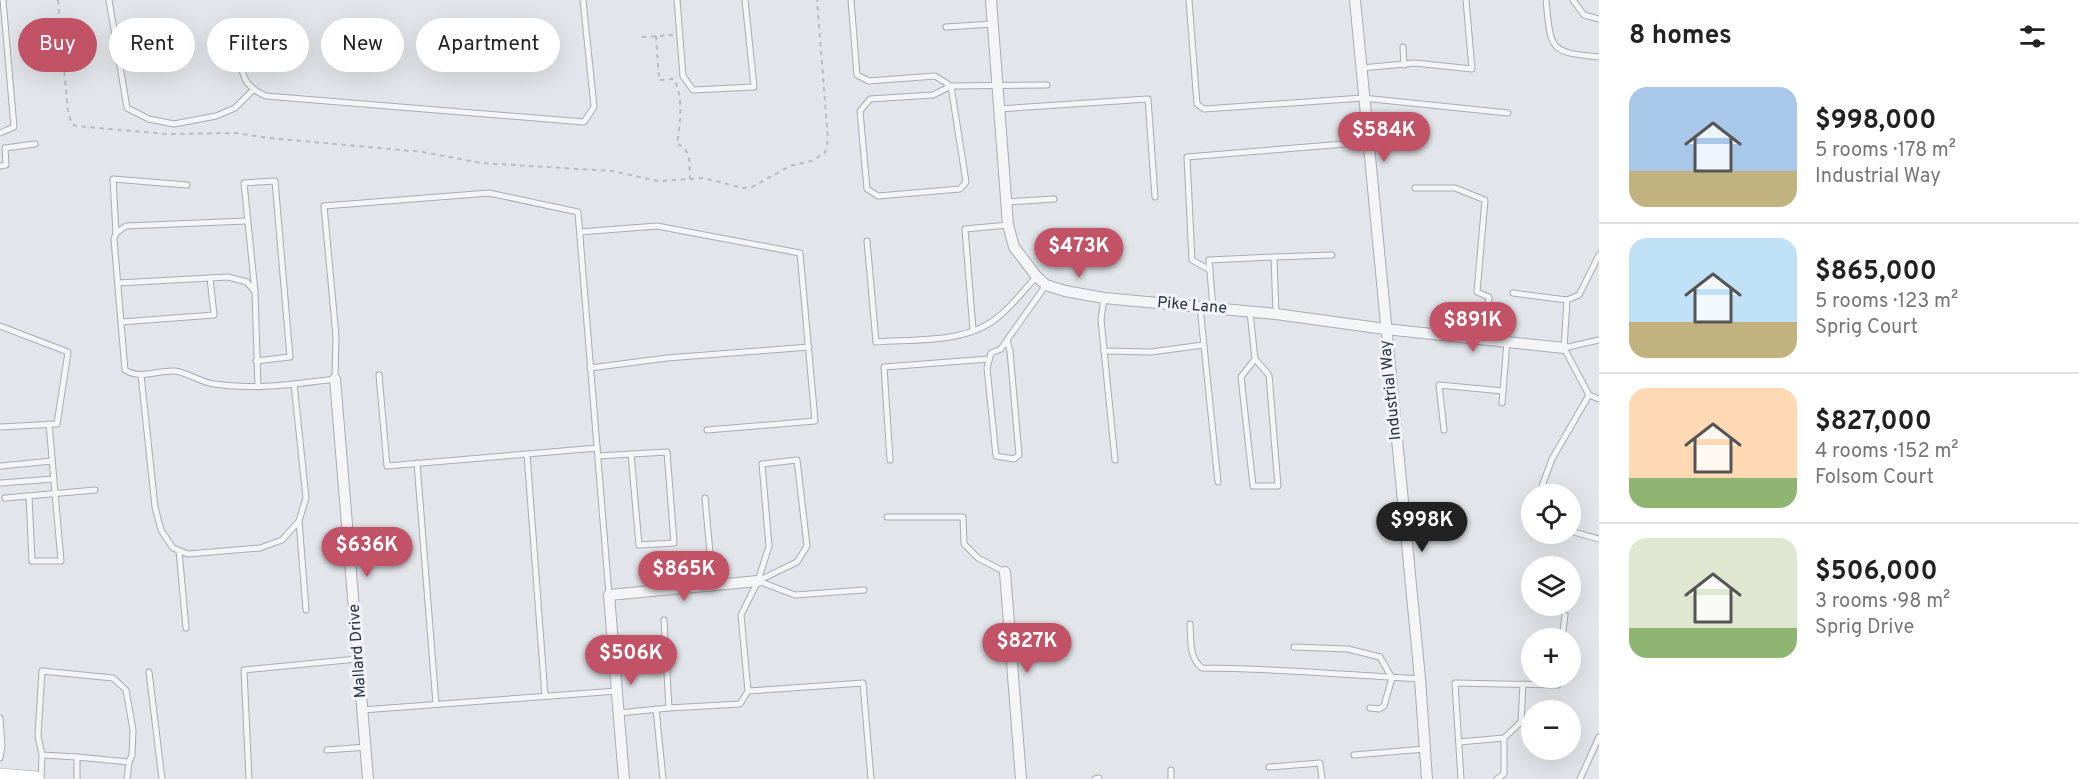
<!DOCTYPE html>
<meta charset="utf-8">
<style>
body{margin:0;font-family:Overpass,sans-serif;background:#f2f2f2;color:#222;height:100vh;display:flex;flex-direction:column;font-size:22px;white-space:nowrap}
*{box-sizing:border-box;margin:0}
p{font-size:20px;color:#767676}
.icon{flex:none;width:33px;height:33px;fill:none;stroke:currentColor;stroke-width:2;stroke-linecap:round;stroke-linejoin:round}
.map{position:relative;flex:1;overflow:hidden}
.drawer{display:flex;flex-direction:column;background:#fff;width:480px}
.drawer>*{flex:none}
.banner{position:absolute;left:18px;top:18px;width:570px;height:54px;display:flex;gap:12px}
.controls{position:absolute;left:1521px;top:484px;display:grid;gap:12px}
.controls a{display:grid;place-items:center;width:60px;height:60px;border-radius:50%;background:#fff;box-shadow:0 6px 24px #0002;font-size:30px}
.price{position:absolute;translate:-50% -51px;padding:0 14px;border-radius:21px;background:#c25366;color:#fff;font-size:20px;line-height:39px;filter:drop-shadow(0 2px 3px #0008)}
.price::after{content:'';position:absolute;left:50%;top:36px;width:18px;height:14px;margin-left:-9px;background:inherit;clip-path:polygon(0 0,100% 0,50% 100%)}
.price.active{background:#222;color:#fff}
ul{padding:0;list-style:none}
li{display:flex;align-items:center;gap:18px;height:150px;padding:0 30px}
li+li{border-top:2px solid #e0e0e0}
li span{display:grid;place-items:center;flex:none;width:168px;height:120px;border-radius:18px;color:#555}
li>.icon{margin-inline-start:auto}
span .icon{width:72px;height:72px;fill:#fffc;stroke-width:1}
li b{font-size:26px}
h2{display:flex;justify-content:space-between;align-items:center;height:72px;padding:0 30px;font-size:26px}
.pill{padding:0 21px;border-radius:27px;background:#fff;box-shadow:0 6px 24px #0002;font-size:21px;line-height:54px}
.pill.active{background:#c25366;color:#fff}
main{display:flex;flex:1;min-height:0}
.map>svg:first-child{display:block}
</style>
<main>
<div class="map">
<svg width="1599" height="779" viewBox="0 0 1599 779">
<rect width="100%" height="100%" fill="#e2e5e9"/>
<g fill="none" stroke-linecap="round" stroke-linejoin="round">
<g stroke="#a7acb3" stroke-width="7">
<g id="lane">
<path d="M109,0L127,108L149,119L174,124L216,116L235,108L252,91"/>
<path d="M677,0L683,76L693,90L754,87L745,0"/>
<path d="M851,0L857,75L869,81L935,76L951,86L966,182L960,189L878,196L867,189L860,111L870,99L933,95L951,86L1047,85"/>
<path d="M1189,0L1197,104L1204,109L1363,98L1508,113"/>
<path d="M1546,0C1551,51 1549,52 1599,57"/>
<path d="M1573,0L1584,15L1599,19"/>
<path d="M946,27L992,24"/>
<path d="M236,38C242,66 238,85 266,96L584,122L594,107L583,0"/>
<path d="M1403,47L1404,65"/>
<path d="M1361,68L1415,63L1472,69L1466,0"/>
<path d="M999,109L1148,99L1155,197"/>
<path d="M0,133L14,127L3,0"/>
<path d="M0,166L6,165L5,148L35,144"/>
<path d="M1415,188H1455L1485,200L1477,292L1489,297L1484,340"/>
<path d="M1006,202L1054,199"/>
<path d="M246,221L126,226L116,233L114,239L125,370C141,380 157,370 175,371C189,373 200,382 214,384C255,390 295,384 335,379L336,336L324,206L489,193L578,212L609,595"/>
<path d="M580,232L657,226L800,253L815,421L707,430"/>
<path d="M116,233L113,179L187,185"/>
<path d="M867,241L876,342C914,339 966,344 998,317C1012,306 1024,290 1036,277"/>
<path d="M1599,255L1579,295L1567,300L1564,348L1599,340"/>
<path d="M1210,270L1192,260L1187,157L1368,142"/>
<path d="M118,283L228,277L247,282L255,292L258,387"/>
<path d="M255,292L244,183L275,181L290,357L256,361"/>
<path d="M1513,293L1567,300"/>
<path d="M1104,298L1101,320L1115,460"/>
<path d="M1200,307L1218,482"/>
<path d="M1213,308L1209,260L1274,257"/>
<path d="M1250,312L1255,359L1269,375L1278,486H1253L1241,377L1255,359"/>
<path d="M1276,314L1274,257L1332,255"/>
<path d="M121,322L214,315L210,278"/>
<path d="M0,326L68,352L57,424L0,427"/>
<path d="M973,330L965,229L1008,225"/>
<path d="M1007,340L1010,351L1019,455L1014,459L996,456L987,368L991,353L1001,349L1007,340L1046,285"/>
<path d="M1564,348L1589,395L1599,399"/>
<path d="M1104,351L1151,352L1203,345"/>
<path d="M590,368L667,358L809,347"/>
<path d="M141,375L155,507L161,530L173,548L188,554L260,548L282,540L299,521L306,498L294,384"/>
<path d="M379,375L387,466L527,454"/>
<path d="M1502,403L1507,342"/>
<path d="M1444,430L1439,385L1503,391"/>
<path d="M598,456L667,452L674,543L639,545L631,454"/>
<path d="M890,460L884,367L989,359"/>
<path d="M417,463L436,704"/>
<path d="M1,466L52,461"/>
<path d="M1,483L54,479"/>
<path d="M1547,495L1542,486L1552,459L1589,395"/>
<path d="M29,496L32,561H61L49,424"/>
<path d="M5,498L95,490"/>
<path d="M705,498L713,585"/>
<path d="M887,517H963L964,544L978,558L1005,572"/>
<path d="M299,521L306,610"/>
<path d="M1570,531L1599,539"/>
<path d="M179,551L186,628"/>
<path d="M758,581L797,562L807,546L797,460L762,464L769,546L758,581L741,615L748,691L863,683L871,779"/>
<path d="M758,581L795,595L864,590"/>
<path d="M664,620L669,708L740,704L748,691"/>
<path d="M1190,624C1191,640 1189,658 1202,668C1275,668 1347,675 1420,679"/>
<path d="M1562,639L1565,615"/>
<path d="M1294,647L1348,649L1380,657L1392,678L1384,706L1379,709L1370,708"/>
<path d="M149,672L162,779"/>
<path d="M545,696L527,454L597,448"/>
<path d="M656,709L663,779"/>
<path d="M362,710L617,691"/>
<path d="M619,713L669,708"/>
<path d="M0,718L2,745L0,758"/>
<path d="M1459,742L1504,738L1521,722L1523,684"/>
<path d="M327,750L366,747"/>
<path d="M42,755L38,736L42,671L113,678L126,690L133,730L132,755L129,762"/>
<path d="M1354,755L1425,749"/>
<path d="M1269,767L1320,763L1322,779"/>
<path d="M1171,770V779"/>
<path d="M41,779L42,755L77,757"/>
<path d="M77,779V757L129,762L127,779"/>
<path d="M249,779L244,670L357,659"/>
<path d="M1095,779L1099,778"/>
<path d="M1461,779L1455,683L1558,685V678"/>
<path d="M1497,779L1504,774V738"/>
<path d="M1580,779L1599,737"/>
</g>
</g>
<g stroke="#a7acb3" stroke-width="12">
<g id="street">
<path d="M991,0L1008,225L1014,247L1037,277L1046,285L1065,291L1104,298L1276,314L1385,329L1564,348"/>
<path d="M1355,0L1420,679L1427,779"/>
<path d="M335,379L368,779"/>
<path d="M1005,572L1021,779"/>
<path d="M624,779L609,595L758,581"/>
</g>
</g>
<g stroke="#a7acb3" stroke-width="16">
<path id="secondary" d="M0,776L36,779"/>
</g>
<g stroke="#b8bbc0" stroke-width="2" stroke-dasharray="4.5 4.5" stroke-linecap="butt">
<path d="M58,0L68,112L72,124L76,126L167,134L236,133L269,138L423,152L481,163L612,171L658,181L704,178L743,188L752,187L790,166L811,161L825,153L828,140L817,0"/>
<path d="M656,36L659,80L674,79C684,100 680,122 677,144C692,149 689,164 690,178"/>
<path d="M642,37L673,35"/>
</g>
<use href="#lane" stroke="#f4f5f7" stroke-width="5"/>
<use href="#street" stroke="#f4f5f7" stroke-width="10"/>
<use href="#secondary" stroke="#fff" stroke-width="15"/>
</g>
<g text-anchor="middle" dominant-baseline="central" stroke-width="6" stroke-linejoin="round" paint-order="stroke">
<g font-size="16" fill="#2b333f" stroke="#f1f3f6">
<text transform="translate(1192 306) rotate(5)">Pike Lane</text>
<text transform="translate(1391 390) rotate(-96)">Industrial Way</text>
<text transform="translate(358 651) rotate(-94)">Mallard Drive</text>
</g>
</g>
</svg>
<div class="controls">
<a><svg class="icon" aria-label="locate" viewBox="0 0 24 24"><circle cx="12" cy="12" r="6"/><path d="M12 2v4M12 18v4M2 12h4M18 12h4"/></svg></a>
<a><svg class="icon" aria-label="layers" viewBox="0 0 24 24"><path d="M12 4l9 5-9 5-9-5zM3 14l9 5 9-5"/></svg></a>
<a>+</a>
<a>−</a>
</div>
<b class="price" style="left:1384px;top:163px">$584K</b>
<b class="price" style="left:1079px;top:279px">$473K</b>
<b class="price" style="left:1473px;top:353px">$891K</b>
<b class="price active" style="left:1422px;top:553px">$998K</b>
<b class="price" style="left:367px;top:578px">$636K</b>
<b class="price" style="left:684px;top:602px">$865K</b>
<b class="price" style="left:1027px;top:674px">$827K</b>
<b class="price" style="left:631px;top:686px">$506K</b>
<div class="banner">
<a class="pill active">Buy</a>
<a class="pill">Rent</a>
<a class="pill">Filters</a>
<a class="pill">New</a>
<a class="pill">Apartment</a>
</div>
</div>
<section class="drawer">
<h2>8 homes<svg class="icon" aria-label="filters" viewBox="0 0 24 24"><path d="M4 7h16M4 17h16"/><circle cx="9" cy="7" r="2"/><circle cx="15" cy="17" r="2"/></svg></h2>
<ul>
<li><span style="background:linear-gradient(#a9c7e8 70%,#c2b280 0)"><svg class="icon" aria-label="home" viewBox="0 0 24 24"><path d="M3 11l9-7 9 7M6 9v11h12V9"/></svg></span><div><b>$998,000</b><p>5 rooms · 178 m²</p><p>Industrial Way</p></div></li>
<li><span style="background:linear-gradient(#bfe0f5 70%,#c2b280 0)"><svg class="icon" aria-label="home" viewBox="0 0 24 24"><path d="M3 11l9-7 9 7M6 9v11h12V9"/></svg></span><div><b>$865,000</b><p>5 rooms · 123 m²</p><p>Sprig Court</p></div></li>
<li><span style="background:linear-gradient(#ffd9b3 75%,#8fb573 0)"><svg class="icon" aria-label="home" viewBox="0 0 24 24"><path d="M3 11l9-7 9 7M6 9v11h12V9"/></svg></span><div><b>$827,000</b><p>4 rooms · 152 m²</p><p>Folsom Court</p></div></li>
<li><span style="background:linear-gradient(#dfe7d0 75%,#8fb573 0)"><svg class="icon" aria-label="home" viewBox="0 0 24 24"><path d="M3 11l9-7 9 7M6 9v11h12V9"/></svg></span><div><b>$506,000</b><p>3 rooms · 98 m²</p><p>Sprig Drive</p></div></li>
</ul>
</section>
</main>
